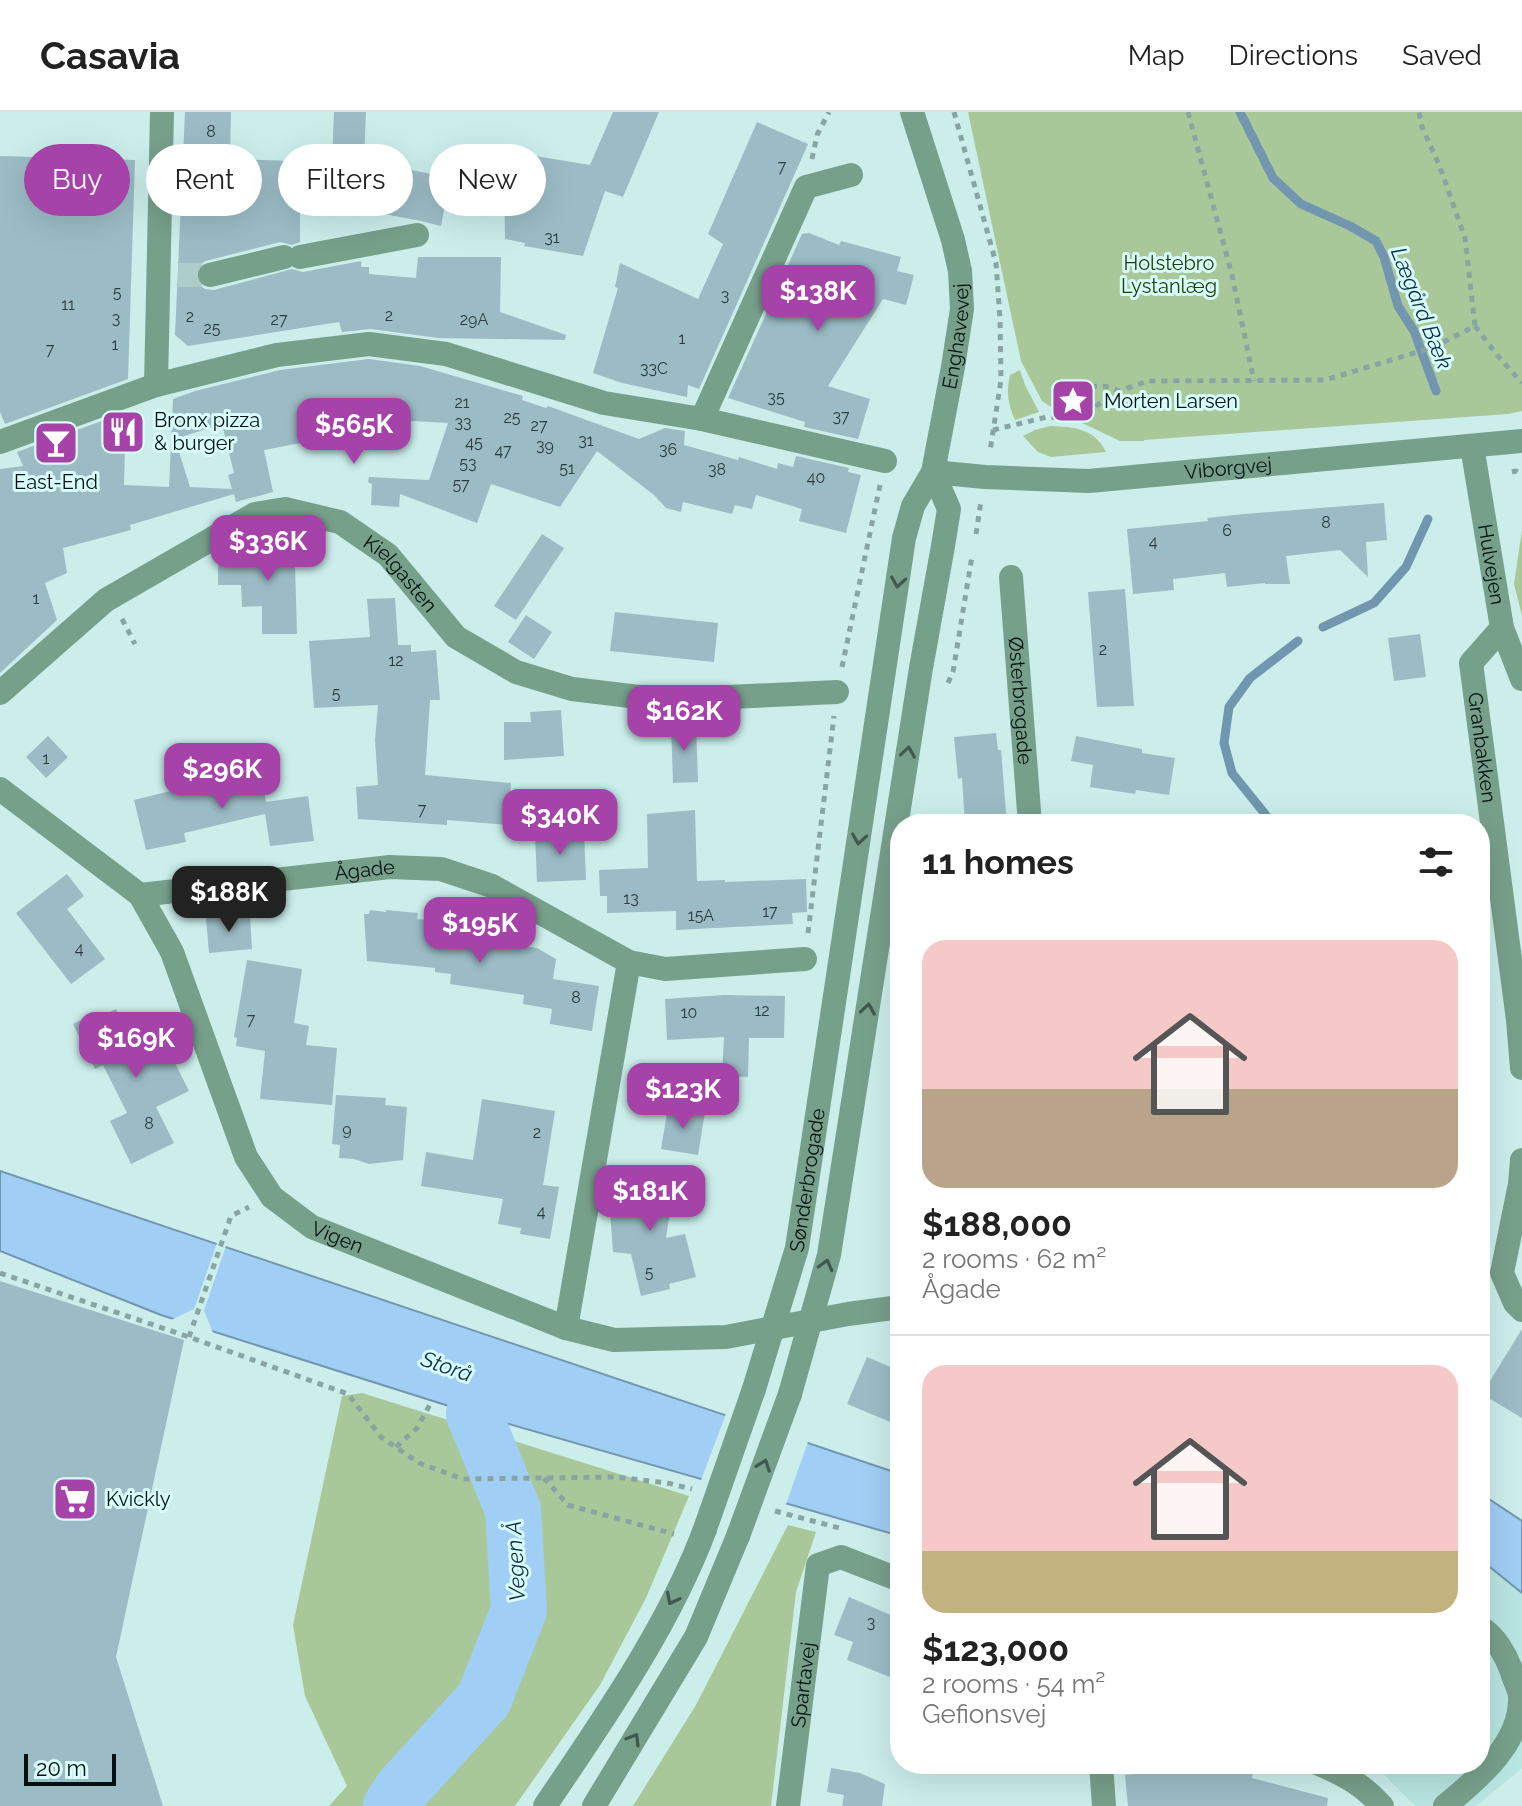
<!DOCTYPE html>
<meta charset="utf-8">
<style>
body{margin:0;font-family:Raleway,sans-serif;background:#f6f6f6;color:#222;height:100vh;display:flex;flex-direction:column;font-size:30px;white-space:nowrap}
*{box-sizing:border-box;margin:0}
p{font-size:26px;color:#767676}
.icon{flex:none;width:44px;height:44px;fill:none;stroke:currentColor;stroke-width:2;stroke-linecap:round;stroke-linejoin:round}
.map{position:relative;flex:1;overflow:hidden}
.side{position:absolute;left:890px;top:702px;width:600px;height:960px;display:flex;flex-direction:column;background:#fff;border-radius:32px;box-shadow:0 8px 32px #0002}
.side>*{flex:none}
.guide{position:absolute;left:24px;top:32px;width:746px;height:72px;display:flex;gap:16px}
.scale{position:absolute;left:24px;bottom:20px;width:92px;box-sizing:border-box;padding-left:8px;border:4px solid #051211;border-top:0;font-size:22px;line-height:28px;white-space:nowrap;color:#051211;-webkit-text-stroke:6px #d8fcf9;paint-order:stroke}
.price{position:absolute;translate:-50% -68px;padding:0 18px;border-radius:16px;background:#a643a9;color:#fff;font-size:26px;line-height:52px;filter:drop-shadow(0 2px 4px #0008)}
.price::after{content:'';position:absolute;left:50%;top:48px;width:24px;height:18px;margin-left:-12px;background:inherit;clip-path:polygon(0 0,100% 0,50% 100%)}
.price.current{background:#222;color:#fff}
ul{padding:0;list-style:none}
li{display:grid;align-content:center;gap:16px;height:424px;padding:0 32px}
li+li{border-top:2px solid #e0e0e0}
li span{display:grid;place-items:center;height:248px;border-radius:24px;color:#555}
li>.icon{margin-inline-start:auto}
span .icon{width:144px;height:144px;fill:#fffc;stroke-width:1}
li b{font-size:34px}
h2{display:flex;justify-content:space-between;align-items:center;height:96px;padding:0 32px;font-size:34px}
.chip{padding:0 28px;border-radius:36px;background:#fff;box-shadow:0 8px 32px #0002;font-size:28px;line-height:72px}
.chip.current{background:#a643a9;color:#fff}
header{display:flex;align-items:center;gap:48px;box-sizing:border-box;height:112px;padding:0 40px;background:#fff;border-bottom:2px solid #e0e0e0}
header strong{font-size:38px}
nav{display:flex;gap:44px;margin-inline-start:auto;font-size:28px}
.map>svg:first-child{display:block}
</style>
<header>
<strong>Casavia</strong>
<nav><a>Map</a><a>Directions</a><a>Saved</a></nav>
</header>
<div class="map">
<svg width="1522" height="1694" viewBox="0 0 1522 1694">
<rect width="100%" height="100%" fill="#cbeeeb"/>
<path fill="#b8e5e1" d="M1480,1447L1522,1481V1656L1476,1694H1415L1374,1652H1480Z"/>
<g fill="#a8c899">
<path d="M968,0H1522V299L1508,302L1144,328V329H1120L1059,300L1042,289L1021,249Z"/>
<path d="M1020,258L1025,273L1039,300L1015,308C1008,292 1006,280 1010,263Z"/>
<path d="M1050,314C1074,315 1094,316 1106,340L1051,345L1038,340L1023,324L1035,318Z"/>
<path d="M1522,418V504L1514,472Z"/>
<path d="M362,1281L689,1384L646,1486L600,1573L515,1694H329L347,1674L305,1584L293,1513L342,1284Z"/>
<path d="M788,1413L816,1420L796,1480L771,1694H633L696,1593Z"/>
</g>
<g fill="#a1cef4" stroke="#7296b0" stroke-width="2">
<path d="M0,1059L900,1362V1424L474,1302L161,1203L0,1139Z"/>
<path d="M1480,1381L1522,1409V1481L1480,1447Z"/>
</g>
<g fill="#cbeeeb">
<path d="M218,1128L227,1131L204,1199L214,1223L169,1209L194,1197Z"/>
<path d="M727,1299L809,1327L785,1395L700,1371Z"/>
</g>
<g fill="none" stroke-linecap="round" stroke-linejoin="round">
<g stroke="#7296b0" stroke-width="9">
<path d="M1240,0L1273,66L1301,92L1350,114L1376,129L1384,145L1398,194L1414,219L1436,279"/>
<path d="M1323,515L1374,491L1406,455L1428,407"/>
<path d="M1273,712L1232,661L1224,631L1229,595L1250,566L1298,529"/>
</g>
<path stroke="#a1cef4" stroke-width="56" d="M391,1694L402,1677L484,1587L519,1498L513,1398L474,1302L485,1266"/>
</g>
<g fill="#9cbcc5" fill-rule="evenodd">
<path d="M185,0H231L230,47L332,50L334,0H366L364,49L442,64L440,75L448,77L441,114L421,109L300,86V130L292,133L280,130L206,149L199,153L195,160L196,167L199,173L205,177L214,178L292,157L303,160L361,149V155H369V162L416,166L418,145H501L500,200L566,223L565,228L438,226L371,217L342,220L339,210L188,234L175,223Z"/>
<path d="M613,0H659L623,85L605,79L583,144L524,134L525,131L505,127L504,57L520,59L523,42L590,53Z"/>
<path d="M757,10L808,32L699,277L688,273L687,285L622,271L593,261L618,176L615,175L620,151L698,187L723,132L708,122Z"/>
<path d="M0,44L135,48L128,267L5,312L0,300Z"/>
<path d="M809,121L839,133L841,129L901,145L897,159L914,163L906,193L883,187L828,274L870,287L858,327L804,315L805,310L728,286L802,122Z"/>
<path d="M369,247L420,254L523,284L522,288L546,296L548,294L639,327L665,316L685,319L684,333L738,348L739,345L777,357L778,351L793,355L796,344L849,356L848,360L861,363L846,421L799,409L802,397L756,383L752,397L735,393L732,402L683,390L681,400L666,396L654,383L597,339L560,395L491,372L477,411L400,382L399,395L371,393L372,372L368,370L369,365L429,368L448,311L359,306V308L338,307L337,324L264,338L273,380L236,390L234,382L130,413L131,418L63,436L67,461L45,471L57,508L0,561V357L23,354L17,340L126,300L124,373L169,375L173,287L195,279L280,258ZM222,312L234,361L228,363L232,377L190,375L175,327Z"/>
<path d="M1384,391L1387,428L1366,430L1368,465L1340,438L1286,444L1290,472H1265V471L1227,475L1225,461L1173,467L1174,478L1133,482L1127,417L1208,409L1207,406L1244,402Z"/>
<path d="M542,422L564,436L516,508L494,494Z"/>
<path d="M305,426L308,451H295L297,522H262V494L242,495L241,473H218V450H227V444H240V440L282,439V427Z"/>
<path d="M1125,477L1134,594L1097,595L1088,480Z"/>
<path d="M395,486L398,533H411V540L436,538L440,588H430L425,663L511,671L508,713L447,708V713L358,707L356,675L378,673L375,628L378,593L314,596L309,529L370,525L367,487Z"/>
<path d="M615,500L718,511L714,550L610,539Z"/>
<path d="M526,503L552,520L534,547L508,530Z"/>
<path d="M1420,522L1426,565L1394,569L1388,526Z"/>
<path d="M561,598L564,644L504,648V610H531L530,600Z"/>
<path d="M696,611L698,670L673,671L671,612Z"/>
<path d="M996,621L998,638H1001L1007,712H965L962,666L958,667L954,625Z"/>
<path d="M48,624L68,645L46,666L26,645Z"/>
<path d="M1076,624L1142,637V641L1175,646L1169,683L1136,678L1135,682L1090,675L1093,653L1071,649Z"/>
<path d="M260,657L266,690L308,684L314,729L270,734L265,702L184,721L186,730L146,738L134,688Z"/>
<path d="M695,698L697,769L725,768V770L806,767L807,800L792,801L793,812L676,818V799L607,801V784H600L599,758L648,756L647,702Z"/>
<path d="M584,720L586,768L537,770L535,722Z"/>
<path d="M67,762L84,784L67,797L105,847L71,872L16,801Z"/>
<path d="M370,798L386,800V798L418,801L417,807L437,809L436,813L454,815L453,824L537,836L556,847L553,867L599,874L592,919L550,912L552,897L523,892L524,883L450,872L451,862L435,860V856L367,849L364,802H369Z"/>
<path d="M250,803L252,837L209,841L206,806Z"/>
<path d="M247,848L302,857L294,911L309,914L306,933L337,936L332,993L260,987L265,939L236,934L237,926L234,925Z"/>
<path d="M724,883L785,884L784,926H749L748,965L722,964L724,925L667,928L665,887Z"/>
<path d="M116,897L134,936L170,918L184,944L174,949L189,979L156,995L174,1031L131,1052L110,1009L127,1001L103,953L95,957L73,912L96,901L98,906Z"/>
<path d="M336,983L386,986L385,993L407,995L403,1048L369,1052L354,1047L339,1046L340,1033L332,1032Z"/>
<path d="M482,987L555,999L543,1073L559,1075L550,1127L520,1122L521,1116L498,1112L503,1087L421,1074L426,1040L473,1048Z"/>
<path d="M668,995L705,1000L698,1043L661,1037Z"/>
<path d="M623,1058L675,1067L666,1126L685,1122L696,1165L669,1172L670,1177L641,1184L631,1142L613,1140L610,1099H617Z"/>
<path d="M0,1169L184,1228L116,1545L163,1694H0Z"/>
<path d="M1522,1217V1306L1482,1282Z"/>
<path d="M867,1245L900,1259V1314L847,1292Z"/>
<path d="M849,1485L900,1507V1569L847,1548L853,1530L834,1523Z"/>
<path d="M1147,1652H1234L1254,1657L1252,1666L1328,1686L1327,1694H1128L1125,1663L1148,1661Z"/>
<path d="M831,1656L860,1661L885,1672L882,1694H842L844,1683L827,1680Z"/>
</g>
<g fill="none" stroke-linecap="round" stroke-linejoin="round">
<path stroke="#adcdca" stroke-width="24" stroke-dasharray="24 12" stroke-linecap="butt" d="M178,163H210"/>
<g stroke="#89a5a3" stroke-width="5" stroke-dasharray="6 6" stroke-linecap="butt">
<path d="M954,0L996,151L1000,207L1001,268L990,339"/>
<path d="M1188,0L1232,163L1254,269"/>
<path d="M812,47L817,23L829,0"/>
<path d="M1475,214L1497,243L1522,271"/>
<path d="M1081,303L1077,291L1082,278C1096,273 1105,272 1119,279"/>
<path d="M993,318L1047,305L1076,307L1119,279L1148,269L1325,268L1434,235L1475,214L1465,126L1440,55L1422,15L1419,0"/>
<path d="M1512,360L1516,359L1522,364"/>
<path d="M976,422L981,389"/>
<path d="M122,507L135,532"/>
<path d="M842,555L880,373"/>
<path d="M948,571L953,560L972,444"/>
<path d="M808,821L834,604"/>
<path d="M0,1161L189,1225L348,1282L381,1325L419,1351L463,1367L616,1365L667,1371L692,1377"/>
<path d="M189,1225L231,1104L249,1095"/>
<path d="M396,1335L417,1316L432,1289"/>
<path d="M544,1366L568,1393L674,1422"/>
<path d="M775,1399L843,1417"/>
</g>
<g stroke="#77a08b" stroke-width="24">
<path d="M300,145L417,123"/>
<path d="M210,163L284,145"/>
<path d="M156,273L162,0"/>
<path d="M702,307L806,75L851,63"/>
<path d="M0,330L156,273L277,243L369,232L446,242L604,291L702,307L885,349"/>
<path id="s1" d="M1472,334L1502,516L1522,567"/>
<path id="s2" d="M933,360L985,365L1089,369L1522,329"/>
<path id="s3" d="M1011,465L1030,712"/>
<path id="s4" d="M1502,516L1471,551L1518,908L1522,956"/>
<path id="s5" d="M0,581L106,488L255,402L285,397L340,410L388,443L456,525L516,560L572,577L664,588L837,580"/>
<path id="s6" d="M0,677L140,783L172,840L246,1045L272,1085L312,1115L566,1216L614,1228L726,1225L848,1202L900,1195"/>
<path id="s7" d="M140,783L390,755L441,757L492,774L629,850L665,857L805,847"/>
<path d="M1522,1048L1520,1072L1502,1161L1515,1191L1522,1198"/>
<path d="M566,1216L629,850"/>
<path id="s8" d="M754,1277L797,1136L904,426L913,394L933,360L953,255L962,197L960,159L953,128L912,0"/>
<path d="M790,1282L829,1143L921,556L943,434L949,397L933,360"/>
<path d="M1101,1652L1104,1694"/>
<path d="M1319,1652C1345,1663 1363,1673 1382,1694"/>
<path d="M545,1694C603,1608 669,1514 705,1417"/>
<path d="M594,1694L696,1525L738,1424"/>
<path id="s9" d="M788,1694L818,1453L841,1445L900,1468"/>
<path d="M1445,1694C1476,1668 1522,1632 1520,1584C1519,1576 1514,1568 1512,1560C1506,1543 1495,1524 1480,1515"/>
</g>
<g stroke="#77a08b" stroke-width="24">
<path d="M705,1417L754,1277"/>
<path d="M738,1424L790,1282"/>
</g>
</g>
<defs><path id="oneway-chevron" d="M-2-3.5L2.5 0L-2 3.5" fill="none" stroke-width="1.6" stroke-linecap="round" stroke-linejoin="round" transform="scale(2)"/></defs>
<g stroke="#3e594e">
<use href="#oneway-chevron" transform="translate(898 470) rotate(99)"/>
<use href="#oneway-chevron" transform="translate(908 640) rotate(-81)"/>
<use href="#oneway-chevron" transform="translate(859 727) rotate(99)"/>
<use href="#oneway-chevron" transform="translate(868 897) rotate(-81)"/>
<use href="#oneway-chevron" transform="translate(826 1153) rotate(-75)"/>
<use href="#oneway-chevron" transform="translate(764 1353) rotate(-70)"/>
<use href="#oneway-chevron" transform="translate(672 1487) rotate(117)"/>
<use href="#oneway-chevron" transform="translate(634 1627) rotate(-59)"/>
</g>
<defs>
<g id="sight-square" transform="scale(2.3)"><rect x="-9" y="-9" width="18" height="18" rx="4" fill="#a643a9" stroke="#d8fcf9"/><path d="M0-6L1.8-2.2L6-1.7L2.9 1.2L3.7 5.4L0 3.3L-3.7 5.4L-2.9 1.2L-6-1.7L-1.8-2.2Z" fill="#fff"/></g>
<g id="restaurant-square" transform="scale(2.3)"><rect x="-9" y="-9" width="18" height="18" rx="4" fill="#a643a9" stroke="#d8fcf9"/><path d="M-5-6h1v4h1v-4h1v4h1v-4h1v5L-1.5 .5V6h-2V.5L-5-1ZM5-6V6H3V1.5H1.5Q1.5-4 5-6Z" fill="#fff"/></g>
<g id="bar-square" transform="scale(2.3)"><rect x="-9" y="-9" width="18" height="18" rx="4" fill="#a643a9" stroke="#d8fcf9"/><path d="M-6-5H6L.8 .8V4.5H3.5V6h-7V4.5H-.8V.8Z" fill="#fff"/></g>
<g id="supermarket-square" transform="scale(2.3)"><rect x="-9" y="-9" width="18" height="18" rx="4" fill="#a643a9" stroke="#d8fcf9"/><path d="M-6-5.5h2.5l.6 2H6L4.5 2H-2.5L-4.4-4H-6ZM-1.5 3.2a1.3 1.3 0 1 0 .1 0ZM3 3.2a1.3 1.3 0 1 0 .1 0Z" fill="#fff"/></g>
</defs>
<g fill-rule="evenodd">
<use href="#sight-square" x="1073" y="289"/>
<use href="#restaurant-square" x="123" y="320"/>
<use href="#bar-square" x="56" y="331"/>
<use href="#supermarket-square" x="75" y="1387"/>
</g>
<g text-anchor="middle" dominant-baseline="central" stroke-width="6" stroke-linejoin="round" paint-order="stroke">
<g font-size="16" fill="#2b3c3e">
<text x="211" y="19">8</text>
<text x="782" y="54">7</text>
<text x="552" y="125">31</text>
<text x="117" y="180">5</text>
<text x="725" y="183">3</text>
<text x="68" y="192">11</text>
<text x="389" y="203">2</text>
<text x="190" y="204">2</text>
<text x="116" y="206">3</text>
<text x="279" y="207">27</text>
<text x="474" y="207">29A</text>
<text x="212" y="216">25</text>
<text x="682" y="226">1</text>
<text x="115" y="232">1</text>
<text x="50" y="237">7</text>
<text x="654" y="256">33C</text>
<text x="776" y="285">35</text>
<text x="462" y="290">21</text>
<text x="841" y="304">37</text>
<text x="512" y="305">25</text>
<text x="463" y="310">33</text>
<text x="539" y="313">27</text>
<text x="586" y="328">31</text>
<text x="474" y="330">45</text>
<text x="545" y="333">39</text>
<text x="668" y="337">36</text>
<text x="503" y="338">47</text>
<text x="468" y="351">53</text>
<text x="567" y="356">51</text>
<text x="717" y="357">38</text>
<text x="816" y="365">40</text>
<text x="461" y="372">57</text>
<text x="1326" y="410">8</text>
<text x="1227" y="418">6</text>
<text x="1153" y="429">4</text>
<text x="36" y="486">1</text>
<text x="1103" y="537">2</text>
<text x="396" y="548">12</text>
<text x="336" y="581">5</text>
<text x="46" y="646">1</text>
<text x="422" y="697">7</text>
<text x="631" y="786">13</text>
<text x="770" y="799">17</text>
<text x="701" y="803">15A</text>
<text x="79" y="836">4</text>
<text x="576" y="885">8</text>
<text x="762" y="898">12</text>
<text x="689" y="900">10</text>
<text x="251" y="907">7</text>
<text x="149" y="1011">8</text>
<text x="347" y="1017">9</text>
<text x="537" y="1020">2</text>
<text x="541" y="1099">4</text>
<text x="649" y="1160">5</text>
<text x="871" y="1510">3</text>
</g>
<g font-size="20" fill="#1e4008" stroke="#d8fcf9">
<text x="1169" y="151">Holstebro<tspan x="1169" dy="23">Lystanlæg</tspan></text>
</g>
<g font-size="20" fill="#051211" stroke="#d8fcf9">
<text stroke="none"><textPath href="#s8" startOffset="1076">Enghavevej</textPath></text>
<text stroke="none"><textPath href="#s2" startOffset="296">Viborgvej</textPath></text>
<text stroke="none"><textPath href="#s1" startOffset="120">Hulvejen</textPath></text>
<text stroke="none"><textPath href="#s5" startOffset="480">Kielgasten</textPath></text>
<text stroke="none"><textPath href="#s3" startOffset="124">Østerbrogade</textPath></text>
<text stroke="none"><textPath href="#s4" startOffset="132">Granbakken</textPath></text>
<text stroke="none"><textPath href="#s7" startOffset="226">Ågade</textPath></text>
<text stroke="none"><textPath href="#s8" startOffset="216">Sønderbrogade</textPath></text>
<text stroke="none"><textPath href="#s6" startOffset="584">Vigen</textPath></text>
<text stroke="none"><textPath href="#s9" startOffset="122">Spartavej</textPath></text>
</g>
<g font-size="20" fill="#051211" stroke="#d8fcf9" text-anchor="start">
<text x="1104" y="289">Morten Larsen</text>
<text x="154" y="308">Bronx pizza<tspan x="154" dy="23">&amp; burger</tspan></text>
<text x="56" y="370" text-anchor="middle">East-End</text>
<text x="106" y="1387">Kvickly</text>
</g>
<g font-size="22" font-style="italic" fill="#0d2e47" stroke="#d8fcf9">
<text transform="translate(1422 196) rotate(68)">Lægård Bæk</text>
<text transform="translate(447 1254) rotate(19)">Storå</text>
<text transform="translate(515 1449) rotate(-93)">Vegen Å</text>
</g>
</g>
</svg>
<div class="scale">20 m</div>
<b class="price" style="left:818px;top:221px">$138K</b>
<b class="price" style="left:354px;top:354px">$565K</b>
<b class="price" style="left:268px;top:471px">$336K</b>
<b class="price" style="left:684px;top:641px">$162K</b>
<b class="price" style="left:222px;top:699px">$296K</b>
<b class="price" style="left:560px;top:745px">$340K</b>
<b class="price current" style="left:229px;top:822px">$188K</b>
<b class="price" style="left:480px;top:853px">$195K</b>
<b class="price" style="left:136px;top:968px">$169K</b>
<b class="price" style="left:683px;top:1019px">$123K</b>
<b class="price" style="left:650px;top:1121px">$181K</b>
<div class="guide">
<a class="chip current">Buy</a>
<a class="chip">Rent</a>
<a class="chip">Filters</a>
<a class="chip">New</a>
</div>
<section class="side">
<h2>11 homes<svg class="icon" aria-label="filters" viewBox="0 0 24 24"><path d="M4 7h16M4 17h16"/><circle cx="9" cy="7" r="2"/><circle cx="15" cy="17" r="2"/></svg></h2>
<ul>
<li><span style="background:linear-gradient(#f6c9c9 60%,#b9a48a 0)"><svg class="icon" aria-label="home" viewBox="0 0 24 24"><path d="M3 11l9-7 9 7M6 9v11h12V9"/></svg></span><div><b>$188,000</b><p>2 rooms · 62 m²</p><p>Ågade</p></div></li>
<li><span style="background:linear-gradient(#f6c9c9 75%,#c2b280 0)"><svg class="icon" aria-label="home" viewBox="0 0 24 24"><path d="M3 11l9-7 9 7M6 9v11h12V9"/></svg></span><div><b>$123,000</b><p>2 rooms · 54 m²</p><p>Gefionsvej</p></div></li>
</ul>
</section>
</div>
